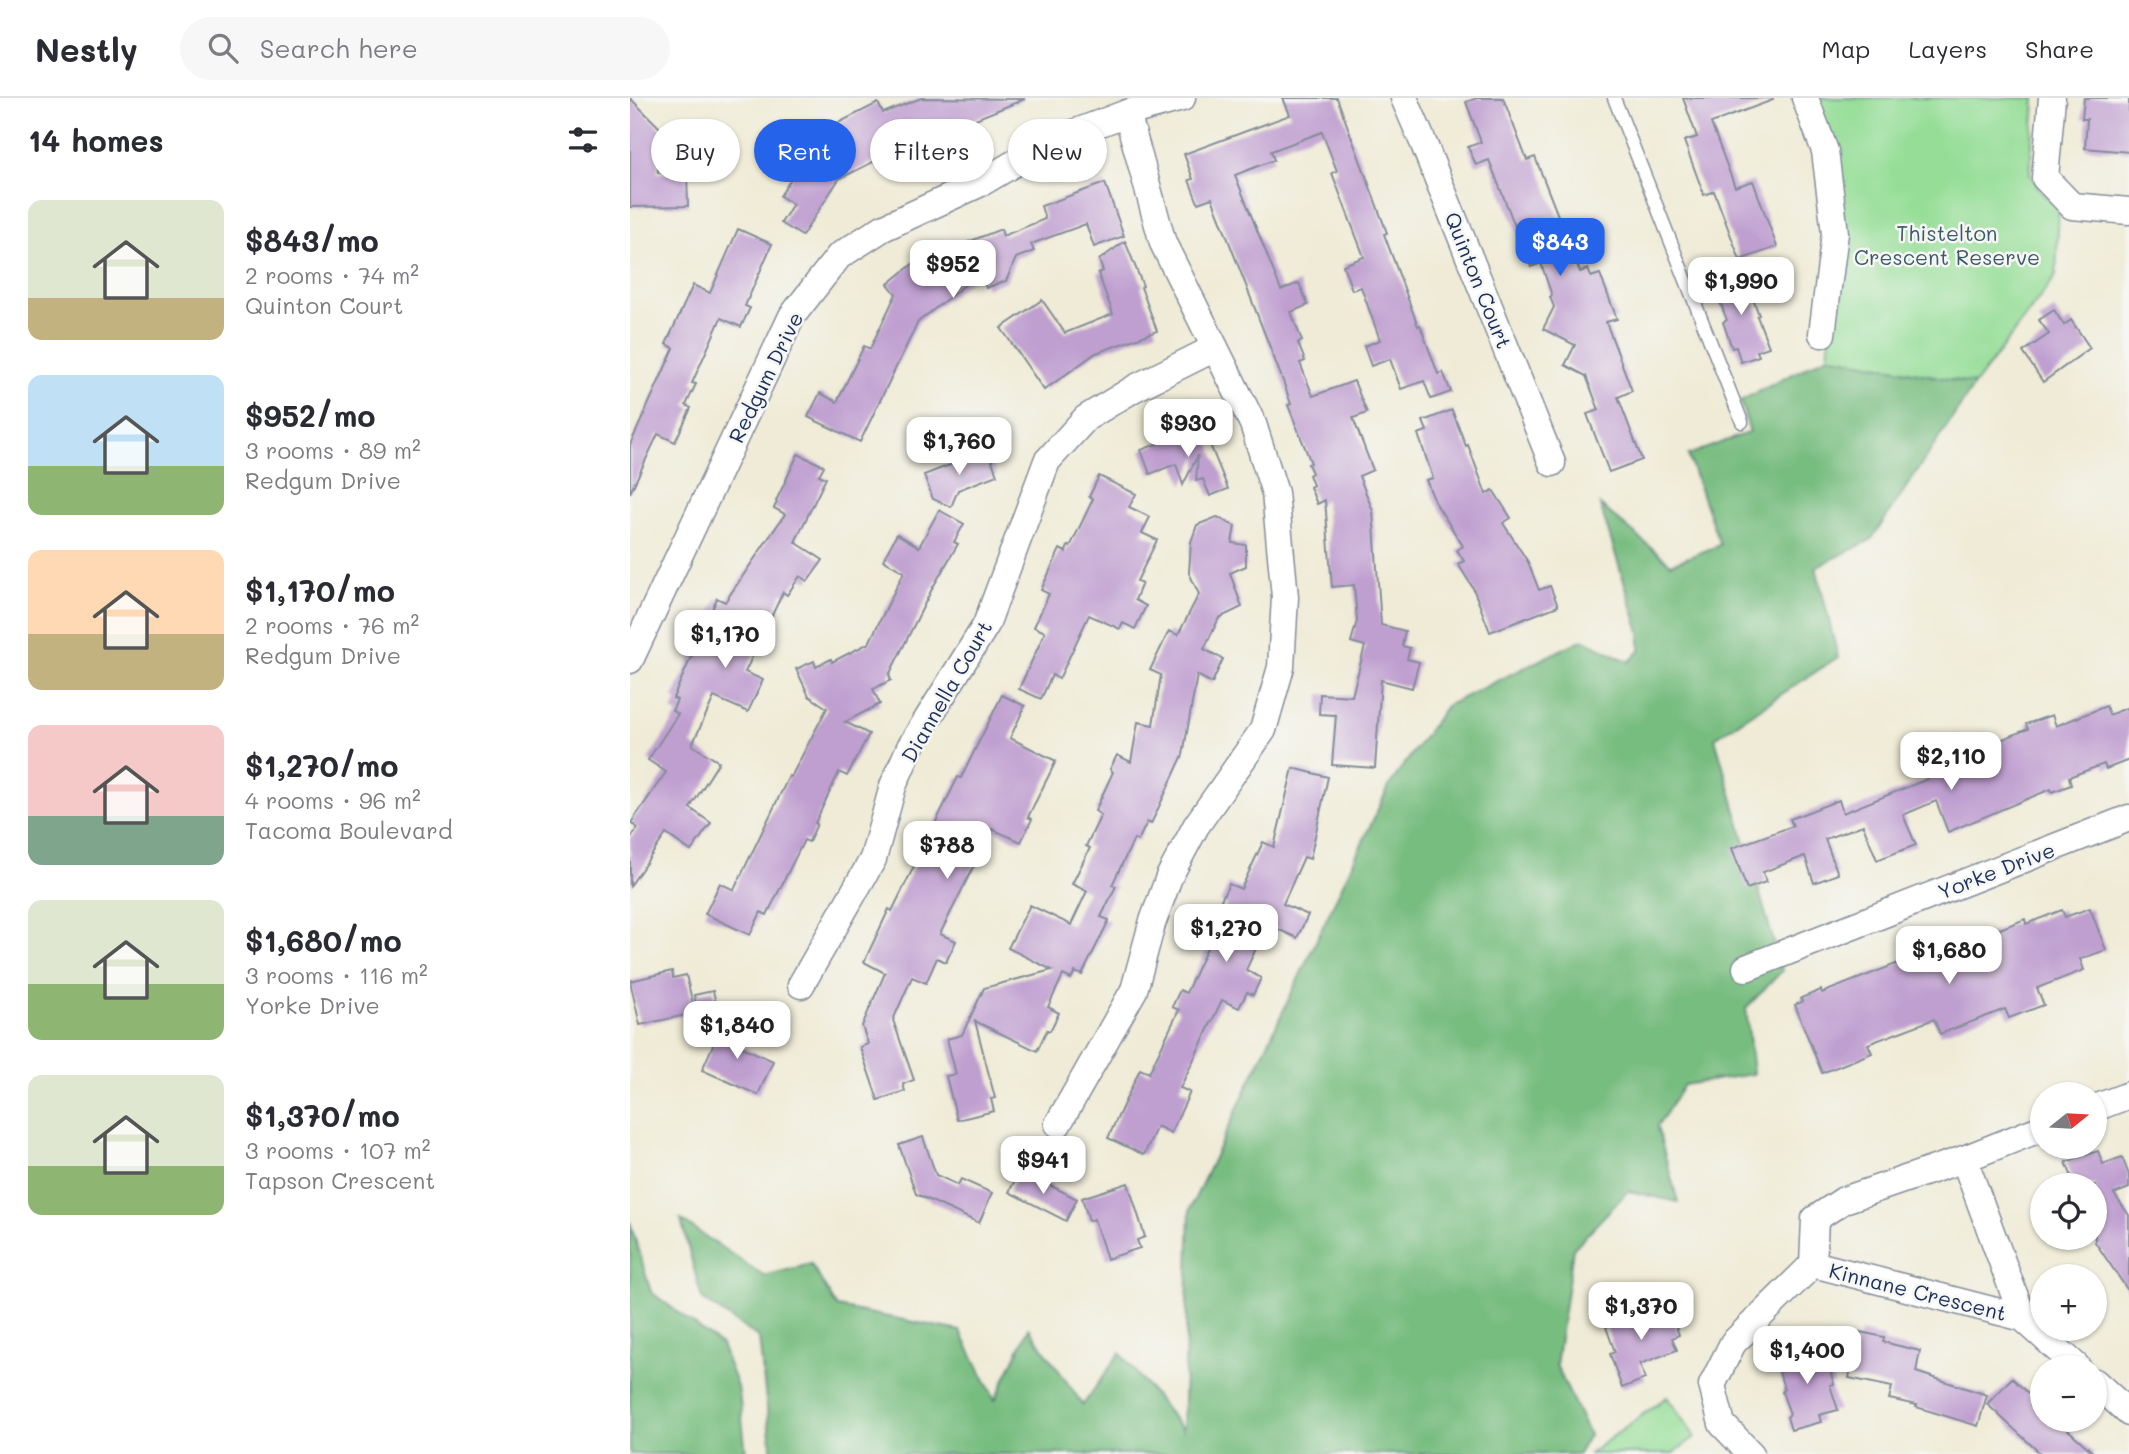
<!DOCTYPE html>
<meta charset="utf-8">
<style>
body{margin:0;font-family:Mali,sans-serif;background:#f7f7f7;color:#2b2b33;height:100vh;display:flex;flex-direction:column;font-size:26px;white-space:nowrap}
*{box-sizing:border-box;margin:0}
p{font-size:23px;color:#7c7c81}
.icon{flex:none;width:38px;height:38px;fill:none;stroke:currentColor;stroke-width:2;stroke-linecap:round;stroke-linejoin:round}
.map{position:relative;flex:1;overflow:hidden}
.sheet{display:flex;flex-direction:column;background:#fff;width:630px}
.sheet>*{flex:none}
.hud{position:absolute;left:21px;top:21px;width:665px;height:63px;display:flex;gap:14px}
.needle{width:46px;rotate:72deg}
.fabs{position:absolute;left:1400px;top:984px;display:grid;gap:14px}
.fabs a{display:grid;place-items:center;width:77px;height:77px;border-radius:50%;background:#fff;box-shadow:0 2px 5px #0004;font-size:35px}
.price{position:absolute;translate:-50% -60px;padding:0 16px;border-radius:14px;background:#fff;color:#222;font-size:23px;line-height:46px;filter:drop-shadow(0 2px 4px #0008)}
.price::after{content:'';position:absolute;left:50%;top:42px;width:21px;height:16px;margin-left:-10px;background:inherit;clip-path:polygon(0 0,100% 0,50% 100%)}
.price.active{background:#2563eb;color:#fff}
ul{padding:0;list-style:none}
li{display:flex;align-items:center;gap:21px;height:175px;padding:0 28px}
li span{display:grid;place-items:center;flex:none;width:196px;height:140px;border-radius:14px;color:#555}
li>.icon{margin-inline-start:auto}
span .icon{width:84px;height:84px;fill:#fffc;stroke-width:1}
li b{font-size:30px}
h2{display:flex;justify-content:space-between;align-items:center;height:84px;padding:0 28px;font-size:30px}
.tag{padding:0 24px;border-radius:32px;background:#fff;box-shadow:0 2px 5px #0004;font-size:24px;line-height:63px}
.tag.active{background:#2563eb;color:#fff}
header{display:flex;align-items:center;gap:42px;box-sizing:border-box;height:98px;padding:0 35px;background:#fff;border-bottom:2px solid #e1e1e2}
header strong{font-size:33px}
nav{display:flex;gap:38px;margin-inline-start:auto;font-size:24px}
.search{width:490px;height:63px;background:#f7f7f7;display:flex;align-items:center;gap:18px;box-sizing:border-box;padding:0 24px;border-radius:38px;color:#7c7c81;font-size:26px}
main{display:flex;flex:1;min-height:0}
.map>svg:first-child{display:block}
</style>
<header>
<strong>Nestly</strong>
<div class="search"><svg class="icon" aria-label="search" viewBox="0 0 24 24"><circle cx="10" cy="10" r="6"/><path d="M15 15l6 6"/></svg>Search here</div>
<nav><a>Map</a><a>Layers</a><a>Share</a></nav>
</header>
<main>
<section class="sheet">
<h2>14 homes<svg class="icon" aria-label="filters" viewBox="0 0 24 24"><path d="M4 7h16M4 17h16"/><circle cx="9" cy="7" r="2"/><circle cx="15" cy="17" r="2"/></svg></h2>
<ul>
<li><span style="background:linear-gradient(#dfe7d0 70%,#c2b280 0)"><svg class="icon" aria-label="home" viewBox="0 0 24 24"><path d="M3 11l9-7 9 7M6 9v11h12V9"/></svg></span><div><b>$843/mo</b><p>2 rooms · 74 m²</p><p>Quinton Court</p></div></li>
<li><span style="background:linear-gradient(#bfe0f5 65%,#8fb573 0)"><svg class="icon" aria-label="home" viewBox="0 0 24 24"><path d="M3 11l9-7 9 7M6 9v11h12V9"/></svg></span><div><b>$952/mo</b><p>3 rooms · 89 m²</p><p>Redgum Drive</p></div></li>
<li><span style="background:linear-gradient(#ffd9b3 60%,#c2b280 0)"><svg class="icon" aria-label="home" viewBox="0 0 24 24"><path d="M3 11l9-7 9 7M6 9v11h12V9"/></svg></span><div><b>$1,170/mo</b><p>2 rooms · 76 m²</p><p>Redgum Drive</p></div></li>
<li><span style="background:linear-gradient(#f6c9c9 65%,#7fa58c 0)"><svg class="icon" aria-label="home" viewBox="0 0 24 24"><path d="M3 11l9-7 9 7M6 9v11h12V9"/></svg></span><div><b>$1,270/mo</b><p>4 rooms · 96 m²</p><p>Tacoma Boulevard</p></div></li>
<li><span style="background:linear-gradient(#dfe7d0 60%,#8fb573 0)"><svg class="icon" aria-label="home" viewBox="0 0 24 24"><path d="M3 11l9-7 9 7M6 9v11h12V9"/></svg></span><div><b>$1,680/mo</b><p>3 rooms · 116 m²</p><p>Yorke Drive</p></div></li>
<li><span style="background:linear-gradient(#dfe7d0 65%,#8fb573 0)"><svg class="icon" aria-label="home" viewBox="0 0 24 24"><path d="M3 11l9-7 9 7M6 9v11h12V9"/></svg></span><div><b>$1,370/mo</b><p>3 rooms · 107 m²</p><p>Tapson Crescent</p></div></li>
</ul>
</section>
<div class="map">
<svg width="1499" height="1356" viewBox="0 0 1499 1356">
<rect width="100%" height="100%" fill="#f6f6f2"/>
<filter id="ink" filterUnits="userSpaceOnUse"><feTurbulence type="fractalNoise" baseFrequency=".0143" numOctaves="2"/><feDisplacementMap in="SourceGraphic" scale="14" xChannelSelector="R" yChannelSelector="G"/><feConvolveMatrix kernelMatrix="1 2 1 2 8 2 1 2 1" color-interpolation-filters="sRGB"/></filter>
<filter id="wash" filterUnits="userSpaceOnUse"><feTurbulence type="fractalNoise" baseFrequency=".00686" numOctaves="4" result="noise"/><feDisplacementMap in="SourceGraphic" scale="28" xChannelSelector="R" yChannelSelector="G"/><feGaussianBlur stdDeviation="1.57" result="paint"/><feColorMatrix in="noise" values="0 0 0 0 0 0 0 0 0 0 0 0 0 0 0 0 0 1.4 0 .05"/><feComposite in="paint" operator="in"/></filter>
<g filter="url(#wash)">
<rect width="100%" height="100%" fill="#efebd6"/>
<g fill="#96de98" stroke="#58867b" stroke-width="2">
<path d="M1186,0H1405L1400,76L1413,97L1429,108L1426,178L1345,286L1198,258L1213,113Z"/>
<path d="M1037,1299L1065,1339L1042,1356H959Z"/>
</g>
<g fill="#78bd80" stroke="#4a766f" stroke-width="2">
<path d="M1198,258L1345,286L1241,442L1186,469L1208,559L1085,640L1152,873L1116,910L1123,976L1054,987L1027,1029L1048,1104L998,1093L943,1151L926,1267L959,1337L948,1356H142L129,1240L72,1201L51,1122L134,1178L181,1166L207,1209L330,1233L365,1302L399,1230L453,1307L490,1255L553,1332L560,1111L759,688L816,608L953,541L999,564L1010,553V534L970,407L1041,466L1090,447L1058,357L1120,334L1110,303Z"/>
<path d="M0,1124L21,1194L91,1247L109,1294L116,1356H0Z"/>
</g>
<g id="blocks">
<g fill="#bf9fd0">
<path d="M0,0L35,35L27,42L28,75L57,74L58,108L0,109Z"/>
<path d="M291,0L395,1L328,28L329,31L284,49L288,55L266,66L263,61L253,66L251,60L209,81L172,138L151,125L163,106L150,98L176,57L191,67L219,53L206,26L248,5L253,15Z"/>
<path d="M653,0H707L757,135L754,136L788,228L790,227L808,276L813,274L821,294L801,301L794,283L771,291L760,261L741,268L734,248L750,242L731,189L722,192L713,167L734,159L702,75L707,73L692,34L641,53L644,62L605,77L651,192L669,185L678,207L661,214L672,243L668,245L675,263L670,265L683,298L724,283L737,315L723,320L743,372L729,378L743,413L751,527L775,533L772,548L780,550L777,561L789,564L782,590L751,582L745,670L702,667L706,617L689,616L690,596L722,598L735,548L721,544L727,523L724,487L702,489L695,402L687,406L680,389L683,387L679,377L682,375L678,366L681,365L658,307L661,306L653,283L582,100L568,105L559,82L563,81L554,56L660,17Z"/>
<path d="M847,0H873L897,62L905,59L950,174L958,171L961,179L970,176L987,221L976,224L1002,293L988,299L1012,362L979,374L957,316L969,312L956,278L935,267L945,247L913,231L924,209L920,199L922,198L911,165L901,169L859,62L846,67L838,49L851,44L836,4Z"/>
<path d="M1053,0H1142L1143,2L1081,25L1105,89L1123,83L1147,149L1110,162L1084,93L1074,97L1054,43L1067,39Z"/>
<path d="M1454,0H1499V54L1455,50L1457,21H1452Z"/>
<path d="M475,85L494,138L464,149L456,126L401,146L404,153L386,160L376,183L356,190L350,175L288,224L230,344L178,319L190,295L207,304L234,248L240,251L266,196L258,186L294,157L311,179L342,154L338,144L371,131L373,138L415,121L411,108Z"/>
<path d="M108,131L142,146L115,208L120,210L111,229L91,220L62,285L66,286L56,307L61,310L45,344L28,336L0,395V347L44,250L36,246L63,187L80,195Z"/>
<path d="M495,143L513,188L511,189L527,233L466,255L414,292L371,230L412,202L435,235L483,216L468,175L473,173L469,162Z"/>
<path d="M1112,172L1129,217L1127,218L1139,249L1127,253L1129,258L1111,264L1106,249L1102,250L1093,224L1097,222L1090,204L1094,202L1087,181Z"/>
<path d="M1424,212L1434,227L1441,222L1460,250L1413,284L1393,254L1419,236L1409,222Z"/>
<path d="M822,312L836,348L838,347L856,396L863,392L881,420L873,425L898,464L909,492L920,488L928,508L860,534L843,490L828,466L834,463L827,452L833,448L805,404L796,382L803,380L788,336L797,333L793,323Z"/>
<path d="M571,322L575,334L580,332L577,339L598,391L580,398L573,381L566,383L568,357L553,387L546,366L520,376L511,352L558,334L560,340L570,336Z"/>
<path d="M358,352L367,377L328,392L321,409L303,401L294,377Z"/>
<path d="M168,356L194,368L189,377L196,380L165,444L193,462L178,483L170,478L157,497L153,494L115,574L133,582L118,614L84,599L62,647L89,664L60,710L81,725L61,753L36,736L0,788V741L8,730L1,725L36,674L18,662L48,616L42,613L47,602L43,600L87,500L95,504L155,416L144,410L147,404L146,403Z"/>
<path d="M469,378L506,396L499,409L520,419L512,435L527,442L507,483L512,485L505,502L516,508L505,531L493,525L490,531L459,517L429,581L422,577L411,601L389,591L415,534L404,529L419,496L411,492L430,451L436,454L438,448L440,449L463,401L459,399Z"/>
<path d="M309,412L334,426L324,444L328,446L303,489L259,577L261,582L243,591L250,606L215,624L239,636L217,678L209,674L185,725L187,726L179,744L174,742L137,817L131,814L120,837L75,816L90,785L104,792L159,678L161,679L197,610L179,598L166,571L184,563L186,569L201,561L202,564L239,545L274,474L253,462L267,436L289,449Z"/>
<path d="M587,419L605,428L602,445L616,447V468L600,475L612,509L589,520L574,551L593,561L582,585L567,577L553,657L521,726L517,724L508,743L504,741L482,787L486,788L471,819L479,822L452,877L445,874L441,881L433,877L418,909L429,915L420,933L417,932L407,953L345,923L365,1000L361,1001L364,1013L327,1022L316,978L326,976L317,941L332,937L354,890L422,872L378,850L400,807L441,827L457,793L442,786L460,750L456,748L471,717L465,713L483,674L480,671L487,657L501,664L508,624L523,627L531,577L520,572L539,533L548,537L569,496L559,475L561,444L567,427Z"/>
<path d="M372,597L395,608L380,640L426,663L398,719L402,721L391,744L362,731L310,836L326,843L316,864L307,860L296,885L282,879L263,922L284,982L273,986L275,993L248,1002L230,949L238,946L232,928L255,875L234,864L259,811L262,813L328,679L331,680Z"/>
<path d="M1476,608L1479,617L1499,609V662L1476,671L1474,666L1439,679L1441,687L1422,694L1421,691L1318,734L1306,703L1273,717L1286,747L1247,762L1233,727L1195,741L1208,776L1184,785L1175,758L1133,774L1136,784L1117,791L1102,750L1163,728L1160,721L1209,702L1213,715L1298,681L1294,673L1398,631L1396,626L1422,617L1426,628Z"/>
<path d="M663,670L698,679L680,761L674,759L653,806L678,817L667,840L637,826L616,872L631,880L623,897L617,894L609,910L592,902L550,990L560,994L541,1035L527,1028L514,1057L478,1040L510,971L519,975L549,912L542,909L550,892L556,895L597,807L590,804L599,786L611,791L633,744L644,749Z"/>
<path d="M1460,810L1476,852L1450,861L1454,872L1407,890L1414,907L1379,920L1375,911L1310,936L1304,921L1238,946L1242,955L1192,975L1165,907L1172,904L1171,900L1191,892L1192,895L1276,862L1278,867L1395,821L1396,826L1432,812L1435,819Z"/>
<path d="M42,873L43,880L56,877L65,915L10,927L0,883Z"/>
<path d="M83,893L88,913L68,918L64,897Z"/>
<path d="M93,924L116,934L110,948L143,963L128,997L72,972Z"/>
<path d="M293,1039L306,1077L328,1087L331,1081L362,1095L349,1125L286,1096L269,1047Z"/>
<path d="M1468,1053L1473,1066L1492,1059L1499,1077V1090L1484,1096L1499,1117V1194L1465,1144V1087H1445L1436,1064Z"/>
<path d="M390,1072L447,1101L436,1123L379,1094Z"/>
<path d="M498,1085L515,1139L507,1142L510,1150L477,1161L464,1121L459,1123L452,1100Z"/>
<path d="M1038,1206L1049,1237L1042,1240L1047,1252L1010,1266L1015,1281L992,1290L980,1256L985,1254L976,1229Z"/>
<path d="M1230,1234L1254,1239L1253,1244L1290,1253L1286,1274L1357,1297L1348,1328L1286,1309L1287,1307L1259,1301L1262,1289L1219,1280L1227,1240L1229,1241Z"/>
<path d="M1192,1245L1204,1286L1200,1287L1208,1312L1189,1317L1191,1324L1161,1332L1157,1319L1160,1316L1152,1294L1154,1291L1146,1263L1162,1259L1161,1254Z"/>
<path d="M1382,1280L1412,1308V1321H1426L1465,1356H1411L1357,1306Z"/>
</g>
</g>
</g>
<g filter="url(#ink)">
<use href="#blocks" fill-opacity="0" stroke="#858d9a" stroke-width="2"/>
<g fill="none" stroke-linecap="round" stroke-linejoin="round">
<g stroke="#858d9a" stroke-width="15">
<path id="service" d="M984,0L1112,324"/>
</g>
<g stroke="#858d9a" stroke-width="29">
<g id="minor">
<path d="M774,0L793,44L922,365"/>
<path d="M1175,0L1195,53L1205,135L1192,236"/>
<path d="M1422,0L1415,80L1442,108L1499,113"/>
<path d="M0,562L162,218L209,158L253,130L351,85L420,44L497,15L552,0"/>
<path d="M1116,870L1499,720"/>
<path d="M171,887L243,761L263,688L280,649L356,527L417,363L456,320L505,290L585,250"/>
<path d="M1465,1010L1499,997"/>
<path d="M428,1026L504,892L522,826L539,779L566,728L633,632L651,569L655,499L645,395L623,326L533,145L497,15"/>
<path d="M1334,1061L1393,1220"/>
<path d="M1183,1166L1393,1220L1447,1269"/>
<path d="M1465,1284L1499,1315"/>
<path d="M1121,1356L1092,1326L1082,1287L1103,1245L1183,1166L1185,1121L1214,1102L1334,1061L1412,1030"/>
</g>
</g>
<use href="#service" stroke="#fff" stroke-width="12"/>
<use href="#minor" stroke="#fff" stroke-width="26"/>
</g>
</g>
<g text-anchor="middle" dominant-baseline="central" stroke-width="5" stroke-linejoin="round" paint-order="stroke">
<g font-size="21" fill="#3a5b6c" stroke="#f6f6f2">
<text x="1317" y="134">Thistelton<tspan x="1317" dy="24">Crescent Reserve</tspan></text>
</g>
<g font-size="21" fill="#1b2f5e" stroke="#f6f6f2">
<text transform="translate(849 182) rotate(68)">Quinton Court</text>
<text transform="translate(135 279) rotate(-64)">Redgum Drive</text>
<text transform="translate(316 593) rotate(-60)">Diannella Court</text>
<text transform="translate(1366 772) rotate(-21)">Yorke Drive</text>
<text transform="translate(1288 1193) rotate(14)">Kinnane Crescent</text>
</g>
</g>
</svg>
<div class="fabs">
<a><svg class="needle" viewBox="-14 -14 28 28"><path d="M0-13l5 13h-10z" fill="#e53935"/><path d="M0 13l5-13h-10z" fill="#7c7c81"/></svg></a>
<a><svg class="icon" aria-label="locate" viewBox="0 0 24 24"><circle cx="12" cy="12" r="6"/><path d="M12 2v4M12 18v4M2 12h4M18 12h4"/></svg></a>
<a>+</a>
<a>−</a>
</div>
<b class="price active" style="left:930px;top:180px">$843</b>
<b class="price" style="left:323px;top:202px">$952</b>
<b class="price" style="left:1111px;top:219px">$1,990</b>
<b class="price" style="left:558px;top:361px">$930</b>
<b class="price" style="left:329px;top:379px">$1,760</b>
<b class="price" style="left:95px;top:572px">$1,170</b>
<b class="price" style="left:1321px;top:694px">$2,110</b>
<b class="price" style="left:317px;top:783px">$788</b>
<b class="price" style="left:596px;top:866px">$1,270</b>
<b class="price" style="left:1319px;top:888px">$1,680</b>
<b class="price" style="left:107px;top:963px">$1,840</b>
<b class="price" style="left:413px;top:1098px">$941</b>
<b class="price" style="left:1011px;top:1244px">$1,370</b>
<b class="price" style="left:1177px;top:1288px">$1,400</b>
<div class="hud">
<a class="tag">Buy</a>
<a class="tag active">Rent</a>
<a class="tag">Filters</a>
<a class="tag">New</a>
</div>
</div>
</main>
